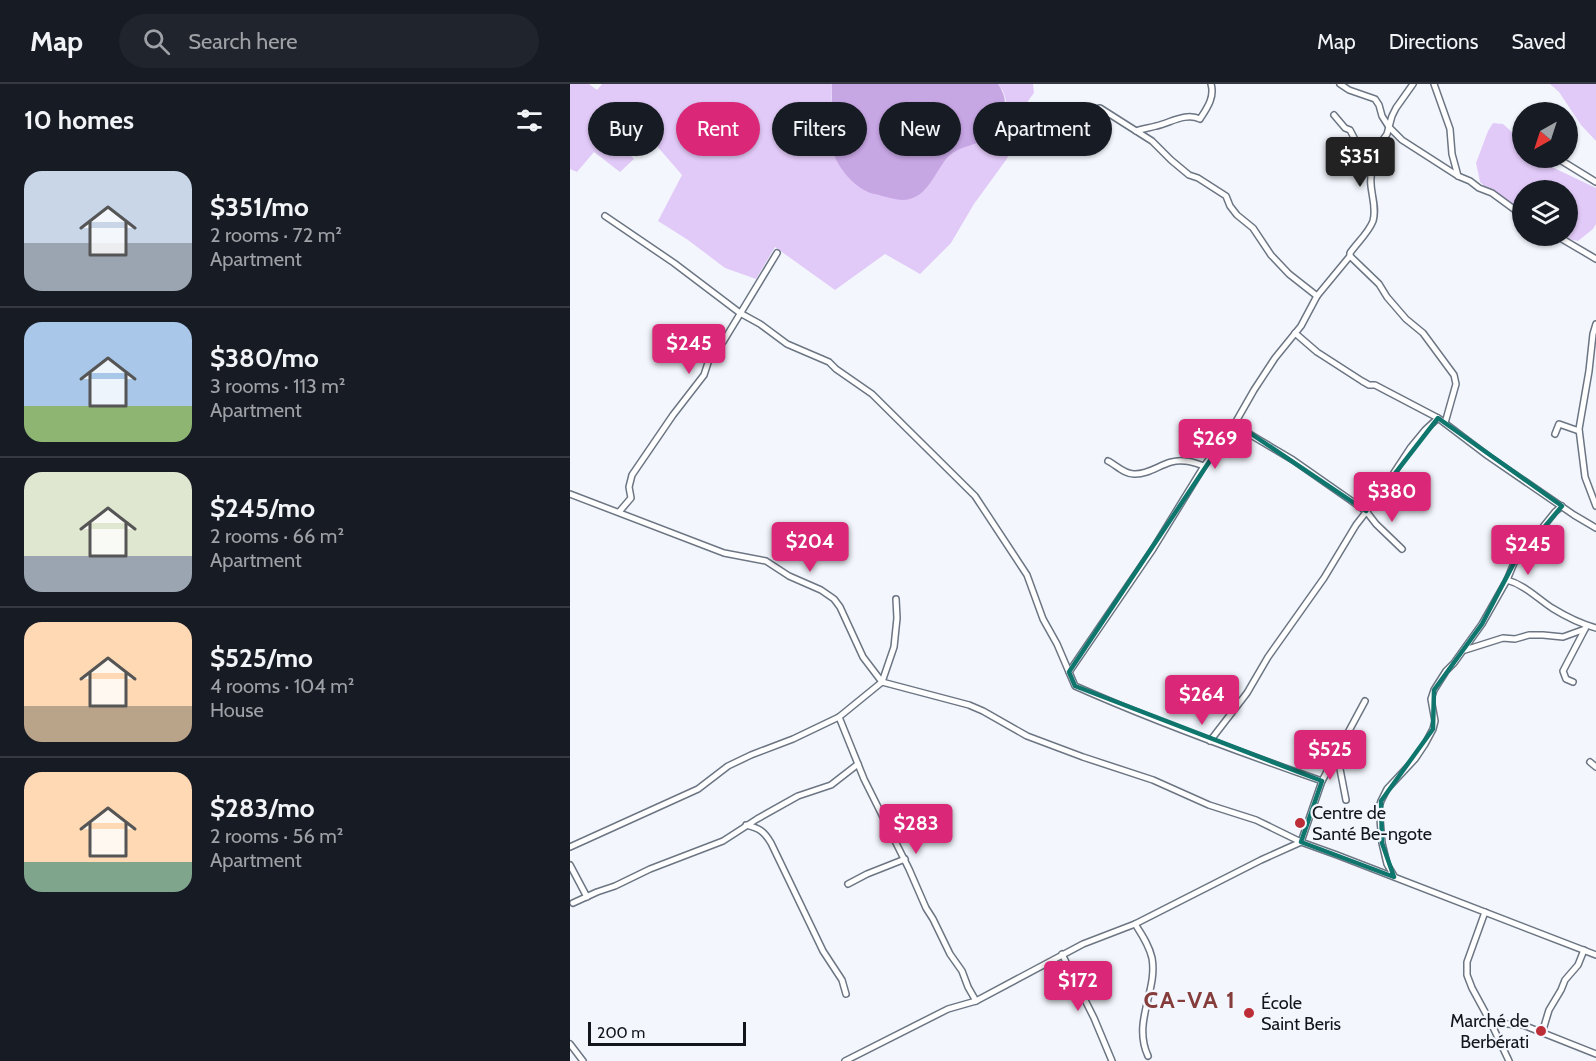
<!DOCTYPE html>
<meta charset="utf-8">
<style>
body{margin:0;font-family:Cabin,sans-serif;background:#20242c;color:#f1f3f6;height:100vh;display:flex;flex-direction:column;font-size:22px;white-space:nowrap}
*{box-sizing:border-box;margin:0}
p{font-size:20px;color:#9ea1a6}
.icon{flex:none;width:33px;height:33px;fill:none;stroke:currentColor;stroke-width:2;stroke-linecap:round;stroke-linejoin:round}
.map{position:relative;flex:1;overflow:hidden}
.details{display:flex;flex-direction:column;background:#171b24;width:570px}
.details>*{flex:none}
.top-card{position:absolute;left:18px;top:18px;width:570px;height:54px;display:flex;gap:12px}
.needle{width:39px;rotate:219deg}
.controls{position:absolute;left:942px;top:18px;display:grid;gap:12px}
.controls a{display:grid;place-items:center;width:66px;height:66px;border-radius:50%;background:#171b24;box-shadow:0 2px 4px #0004;font-size:30px}
.scale{position:absolute;left:18px;bottom:15px;width:158px;box-sizing:border-box;padding-left:6px;border:3px solid #12161b;border-top:0;font-size:16px;line-height:21px;white-space:nowrap;color:#12161b;-webkit-text-stroke:4px #f3f7fd;paint-order:stroke}
.price{position:absolute;translate:-50% -51px;padding:0 14px;border-radius:6px;background:#db2777;color:#fff;font-size:20px;line-height:39px;filter:drop-shadow(0 2px 3px #0008)}
.price::after{content:'';position:absolute;left:50%;top:36px;width:18px;height:14px;margin-left:-9px;background:inherit;clip-path:polygon(0 0,100% 0,50% 100%)}
.price.on{background:#222;color:#fff}
ul{padding:0;list-style:none}
li{display:flex;align-items:center;gap:18px;height:150px;padding:0 24px}
li+li{border-top:2px solid #363941}
li span{display:grid;place-items:center;flex:none;width:168px;height:120px;border-radius:18px;color:#555}
li>.icon{margin-inline-start:auto}
span .icon{width:72px;height:72px;fill:#fffc;stroke-width:1}
li b{font-size:26px}
h2{display:flex;justify-content:space-between;align-items:center;height:72px;padding:0 24px;font-size:26px}
.pill{padding:0 21px;border-radius:27px;background:#171b24;box-shadow:0 2px 4px #0004;font-size:21px;line-height:54px}
.pill.on{background:#db2777;color:#fff}
header{display:flex;align-items:center;gap:36px;box-sizing:border-box;height:84px;padding:0 30px;background:#171b24;border-bottom:2px solid #363941}
header strong{font-size:28px}
nav{display:flex;gap:33px;margin-inline-start:auto;font-size:21px}
.search{width:420px;height:54px;background:#20242c;display:flex;align-items:center;gap:15px;box-sizing:border-box;padding:0 21px;border-radius:33px;color:#9ea1a6;font-size:22px}
main{display:flex;flex:1;min-height:0}
.map>svg:first-child{display:block}
</style>
<header>
<strong>Map</strong>
<div class="search"><svg class="icon" aria-label="search" viewBox="0 0 24 24"><circle cx="10" cy="10" r="6"/><path d="M15 15l6 6"/></svg>Search here</div>
<nav><a>Map</a><a>Directions</a><a>Saved</a></nav>
</header>
<main>
<section class="details">
<h2>10 homes<svg class="icon" aria-label="filters" viewBox="0 0 24 24"><path d="M4 7h16M4 17h16"/><circle cx="9" cy="7" r="2"/><circle cx="15" cy="17" r="2"/></svg></h2>
<ul>
<li><span style="background:linear-gradient(#c9d6e8 60%,#9aa5b1 0)"><svg class="icon" aria-label="home" viewBox="0 0 24 24"><path d="M3 11l9-7 9 7M6 9v11h12V9"/></svg></span><div><b>$351/mo</b><p>2 rooms · 72 m²</p><p>Apartment</p></div></li>
<li><span style="background:linear-gradient(#a9c7e8 70%,#8fb573 0)"><svg class="icon" aria-label="home" viewBox="0 0 24 24"><path d="M3 11l9-7 9 7M6 9v11h12V9"/></svg></span><div><b>$380/mo</b><p>3 rooms · 113 m²</p><p>Apartment</p></div></li>
<li><span style="background:linear-gradient(#dfe7d0 70%,#9aa5b1 0)"><svg class="icon" aria-label="home" viewBox="0 0 24 24"><path d="M3 11l9-7 9 7M6 9v11h12V9"/></svg></span><div><b>$245/mo</b><p>2 rooms · 66 m²</p><p>Apartment</p></div></li>
<li><span style="background:linear-gradient(#ffd9b3 70%,#b9a48a 0)"><svg class="icon" aria-label="home" viewBox="0 0 24 24"><path d="M3 11l9-7 9 7M6 9v11h12V9"/></svg></span><div><b>$525/mo</b><p>4 rooms · 104 m²</p><p>House</p></div></li>
<li><span style="background:linear-gradient(#ffd9b3 75%,#7fa58c 0)"><svg class="icon" aria-label="home" viewBox="0 0 24 24"><path d="M3 11l9-7 9 7M6 9v11h12V9"/></svg></span><div><b>$283/mo</b><p>2 rooms · 56 m²</p><p>Apartment</p></div></li>
</ul>
</section>
<div class="map">
<svg width="1026" height="977" viewBox="0 0 1026 977">
<rect width="100%" height="100%" fill="#f3f7fd"/>
<g fill="#e2caf8">
<path d="M0,0H19L27,6L32,0H262L261,29L258,40L259,61L355,106C364,91 373,74 388,65C397,60 409,57 419,53L436,17L433,7L428,0H463L464,9L458,17L453,38L442,66L436,76L404,120L381,159L350,190L315,170L265,206L205,163L186,195L155,184L118,156L88,137L112,91L66,38L46,57L64,75L50,88L24,68L7,88L0,85Z"/>
<path d="M980,0H1026V57L1011,41L989,8Z"/>
<path d="M923,39L933,40L952,57V74H972L982,83L1026,104V140L1023,145L1008,157L998,155L994,152H998V106H952V126L931,118L910,98L906,79L918,47Z"/>
</g>
<path fill="#c7a6e4" d="M262,0H428C437,13 437,24 430,38C427,43 424,50 419,53C407,62 390,61 378,73C367,85 361,104 347,112C335,119 324,115 312,112C307,110 302,110 298,108C274,97 257,67 258,41C258,36 260,32 261,28C262,19 262,9 262,0Z"/>
<g fill="none" stroke-linecap="round" stroke-linejoin="round">
<g stroke="#6c7583" stroke-width="8">
<g id="minor">
<path d="M770,0L779,6L805,15L809,21L812,32L819,43L832,56L888,92L900,97L909,104L922,109L952,131"/>
<path d="M864,0L880,45L882,70L888,92"/>
<path d="M481,33C495,16 501,30 515,28C520,27 525,25 530,24L582,57L601,76L619,91L628,94L656,112L660,122L667,131L683,144L701,171L719,190L747,212"/>
<path d="M566,47C572,45 579,44 586,42C600,39 616,28 630,35C637,24 645,13 641,0"/>
<path d="M987,74L1026,98"/>
<path d="M800,81L810,60L817,50L822,32L826,24L843,0"/>
<path d="M35,132L104,179L170,229L190,240L217,260L259,278L266,285L302,310L405,412L457,491L473,535L487,560L499,588"/>
<path d="M987,152L1026,175"/>
<path d="M780,172L809,200L817,213L836,235L853,249L884,291L886,300L875,339"/>
<path d="M1026,240L1023,250L1019,287L1009,345L1015,393L1026,422"/>
<path d="M725,249L747,268L792,297L799,301H805L868,334L918,372L1004,431L1026,444"/>
<path d="M665,339L681,351L723,376L796,427L806,440L832,465"/>
<path d="M985,350L989,340L1009,347"/>
<path d="M538,377C546,381 554,390 564,390C582,391 596,374 615,377C621,377 628,380 634,382"/>
<path d="M0,410L154,469L196,477L219,492L251,506L264,515L270,523L293,573L312,598L399,621L413,627L457,652L513,673L583,696L639,721L686,736L731,758L767,771L1026,871"/>
<path d="M992,422L985,428L944,479L937,496C955,501 967,514 982,524C995,532 1011,540 1026,544"/>
<path d="M49,428L61,414L59,403L62,391L103,331L134,291L145,257L153,258L207,169"/>
<path d="M895,566L933,554L945,555L959,551H973L993,553L1015,545L1016,542"/>
<path d="M1003,598L996,595L993,587L1015,545"/>
<path d="M269,633L294,695L339,785L356,824L363,835L380,870L392,887L398,903L406,917"/>
<path d="M640,657L677,609L698,573L754,494L786,441L810,410L841,363L855,346L868,334"/>
<path d="M765,672L769,680L776,716"/>
<path d="M1020,678L1026,683"/>
<path d="M752,697C669,668 586,638 505,602L499,588L583,465L634,382L660,348L684,306L705,274L731,242L747,212L780,172V169C787,159 799,148 803,137C808,120 797,103 802,88L780,46L775,44L764,31"/>
<path d="M176,741C189,744 194,747 201,759L253,867L272,896L276,910"/>
<path d="M0,763L128,705L158,682L181,671L223,655L269,633L312,598L324,563L327,534L326,515"/>
<path d="M0,781L17,813"/>
<path d="M824,792L817,780L812,759L809,723L811,717L817,705L845,675L855,660L863,645L865,637L861,615L864,606L876,587L884,579L912,540L937,496"/>
<path d="M278,800L297,790L335,775"/>
<path d="M3,819L27,808L45,802L80,785L153,757L187,735L228,712L261,701L288,680"/>
<path d="M915,828L897,878V891L902,904L921,939L939,977"/>
<path d="M565,840C572,851 579,861 582,874C588,907 562,937 578,972"/>
<path d="M492,870L524,934L542,977"/>
<path d="M921,939L953,941L1026,970"/>
<path d="M972,949L979,926L991,906L995,896L1008,881L1014,866"/>
<path d="M0,960L13,977"/>
<path d="M275,977L378,925L406,917L513,860L565,840L691,776L731,758L752,697L795,617"/>
</g>
</g>
<use href="#minor" stroke="#fff" stroke-width="5"/>
</g>
<path fill="none" stroke="#0f766e" stroke-width="4.5" stroke-linejoin="round" d="M868,334L992,422L944,479L912,540L864,606L863,645L811,717L812,759L824,793L731,758L752,697L505,602L499,588L665,339L796,427Z"/>
<g fill="#bd2d37" stroke="#f3f7fd" stroke-width="2">
<circle cx="730" cy="739" r="6"/>
<circle cx="679" cy="929" r="6"/>
<circle cx="971" cy="947" r="6"/>
</g>
<g text-anchor="middle" dominant-baseline="central" stroke-width="4.5" stroke-linejoin="round" paint-order="stroke">
<g font-size="18" fill="#12161b" stroke="#f3f7fd" text-anchor="start">
<text x="742" y="729">Centre de<tspan x="742" dy="21">Santé Be-ngote</tspan></text>
<text x="691" y="919">École<tspan x="691" dy="21">Saint Beris</tspan></text>
<text x="959" y="937" text-anchor="end">Marché de<tspan x="959" dy="21">Berbérati</tspan></text>
</g>
<g font-size="24" font-weight="bold" letter-spacing="1.5" fill="#853d3c" stroke="#f3f7fd">
<text x="620" y="915">CA-VA 1</text>
</g>
</g>
</svg>
<div class="controls">
<a><svg class="needle" viewBox="-14 -14 28 28"><path d="M0-13l5 13h-10z" fill="#e53935"/><path d="M0 13l5-13h-10z" fill="#9ea1a6"/></svg></a>
<a><svg class="icon" aria-label="layers" viewBox="0 0 24 24"><path d="M12 4l9 5-9 5-9-5zM3 14l9 5 9-5"/></svg></a>
</div>
<div class="scale">200 m</div>
<b class="price on" style="left:790px;top:104px">$351</b>
<b class="price" style="left:119px;top:291px">$245</b>
<b class="price" style="left:645px;top:386px">$269</b>
<b class="price" style="left:822px;top:439px">$380</b>
<b class="price" style="left:240px;top:489px">$204</b>
<b class="price" style="left:958px;top:492px">$245</b>
<b class="price" style="left:632px;top:642px">$264</b>
<b class="price" style="left:760px;top:697px">$525</b>
<b class="price" style="left:346px;top:771px">$283</b>
<b class="price" style="left:508px;top:928px">$172</b>
<div class="top-card">
<a class="pill">Buy</a>
<a class="pill on">Rent</a>
<a class="pill">Filters</a>
<a class="pill">New</a>
<a class="pill">Apartment</a>
</div>
</div>
</main>
